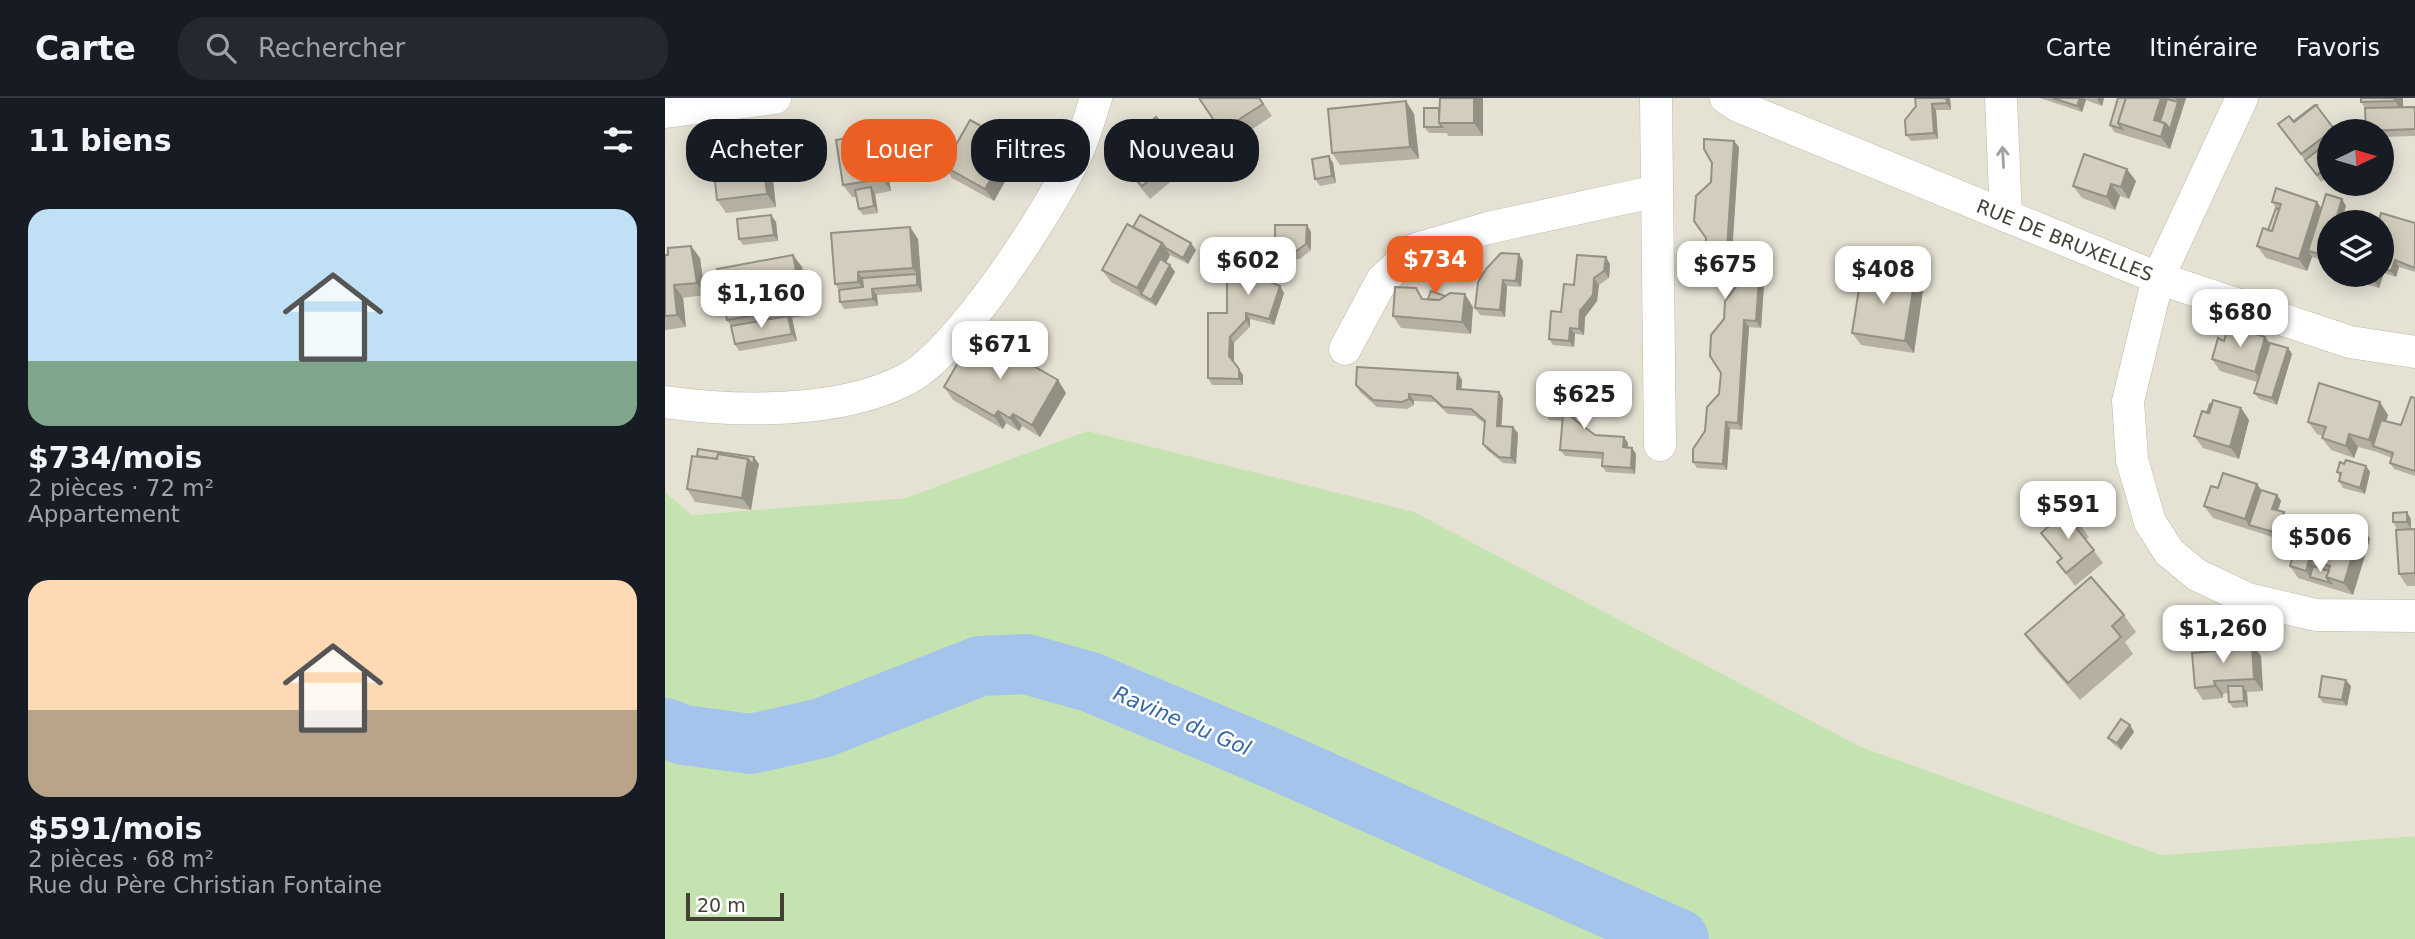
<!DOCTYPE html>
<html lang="fr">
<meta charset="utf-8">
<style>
body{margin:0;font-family:"DejaVu Sans",sans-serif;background:#242831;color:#f1f3f6;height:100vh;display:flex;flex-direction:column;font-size:26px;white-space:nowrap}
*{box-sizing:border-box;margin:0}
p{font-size:23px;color:#9ea1a6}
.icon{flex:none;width:38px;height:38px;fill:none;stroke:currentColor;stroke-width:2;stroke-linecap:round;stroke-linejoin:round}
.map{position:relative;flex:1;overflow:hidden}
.details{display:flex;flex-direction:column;background:#171b24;width:665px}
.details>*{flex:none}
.guide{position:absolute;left:21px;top:21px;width:665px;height:63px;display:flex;gap:14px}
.needle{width:46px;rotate:85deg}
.tools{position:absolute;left:1652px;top:21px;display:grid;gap:14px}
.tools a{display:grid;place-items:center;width:77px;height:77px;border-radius:50%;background:#171b24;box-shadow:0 4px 18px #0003;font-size:35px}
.scale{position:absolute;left:21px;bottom:18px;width:98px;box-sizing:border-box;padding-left:7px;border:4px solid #444035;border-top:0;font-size:19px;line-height:24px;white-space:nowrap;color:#444035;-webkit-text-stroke:5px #fff;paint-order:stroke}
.price{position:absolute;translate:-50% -60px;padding:0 16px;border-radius:14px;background:#fff;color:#222;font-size:23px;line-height:46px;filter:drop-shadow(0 2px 4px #0008)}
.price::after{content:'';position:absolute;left:50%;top:42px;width:21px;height:16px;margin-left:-10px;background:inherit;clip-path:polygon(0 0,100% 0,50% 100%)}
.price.selected{background:#eb5f23;color:#fff}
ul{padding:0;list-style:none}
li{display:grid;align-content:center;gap:14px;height:371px;padding:0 28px}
li span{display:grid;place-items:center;height:217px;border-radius:21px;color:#555}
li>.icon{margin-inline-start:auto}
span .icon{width:126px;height:126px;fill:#fffc;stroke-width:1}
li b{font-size:30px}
h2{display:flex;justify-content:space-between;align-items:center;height:84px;padding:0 28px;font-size:30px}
.chip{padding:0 24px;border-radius:28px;background:#171b24;box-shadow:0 4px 18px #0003;font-size:24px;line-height:63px}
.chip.selected{background:#eb5f23;color:#fff}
header{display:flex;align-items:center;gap:42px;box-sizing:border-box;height:98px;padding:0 35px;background:#171b24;border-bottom:2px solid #363941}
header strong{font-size:33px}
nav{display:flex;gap:38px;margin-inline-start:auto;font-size:24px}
.search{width:490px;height:63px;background:#242831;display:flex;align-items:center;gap:18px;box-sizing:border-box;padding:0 24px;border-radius:28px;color:#9ea1a6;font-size:26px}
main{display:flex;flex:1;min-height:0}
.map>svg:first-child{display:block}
</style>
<header>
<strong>Carte</strong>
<div class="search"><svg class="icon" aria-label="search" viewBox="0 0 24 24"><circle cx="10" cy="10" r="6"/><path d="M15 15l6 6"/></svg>Rechercher</div>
<nav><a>Carte</a><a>Itinéraire</a><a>Favoris</a></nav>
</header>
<main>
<section class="details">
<h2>11 biens<svg class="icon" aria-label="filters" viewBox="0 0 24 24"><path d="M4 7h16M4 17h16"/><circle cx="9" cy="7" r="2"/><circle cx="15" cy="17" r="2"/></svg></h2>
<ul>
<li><span style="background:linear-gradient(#bfe0f5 70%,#7fa58c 0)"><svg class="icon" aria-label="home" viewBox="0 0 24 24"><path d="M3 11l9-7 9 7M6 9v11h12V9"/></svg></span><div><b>$734/mois</b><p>2 pièces · 72 m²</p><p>Appartement</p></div></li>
<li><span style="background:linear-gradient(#ffd9b3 60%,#b9a48a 0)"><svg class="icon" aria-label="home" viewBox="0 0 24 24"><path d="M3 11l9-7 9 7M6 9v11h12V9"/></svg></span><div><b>$591/mois</b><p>2 pièces · 68 m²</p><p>Rue du Père Christian Fontaine</p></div></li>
</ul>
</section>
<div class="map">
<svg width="1750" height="841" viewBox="0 0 1750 841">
<rect width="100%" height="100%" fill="#f2f0e6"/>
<path fill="#e5e2d4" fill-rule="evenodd" d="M0,0H1750V738L1496,757L1194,648L422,333L240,400L27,417L0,394ZM1664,33H1717V86H1664ZM1664,124H1717V177H1664Z"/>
<path fill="#c5e3b1" d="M422,333L749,414L1194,648L1496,757L1750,738V841H0V394L27,417L240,400Z"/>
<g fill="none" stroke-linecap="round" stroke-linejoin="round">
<path stroke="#a5c4eb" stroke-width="60" d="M0,630L19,637L86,646L157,630L315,568L361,566L425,584L597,656L1014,841"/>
<g stroke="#bcb8a9" stroke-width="33">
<g id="minor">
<path d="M991,0L995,347"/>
<path d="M1061,0L1073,8L1493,180L1685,244L1750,254"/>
<path d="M1336,0L1341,118"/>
<path d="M1577,0L1493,180L1463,303L1467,362L1485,424L1504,454L1532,477L1583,501L1651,517L1750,518"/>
<path d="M0,14L110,0"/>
<path d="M680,251L717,182L751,151L823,130L992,93"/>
<path d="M0,304C73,314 173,316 240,282C294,255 386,111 412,55C420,38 425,18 431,0"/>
</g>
</g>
<use href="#minor" stroke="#fff" stroke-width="32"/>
</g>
<g fill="#b5b0a2">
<path d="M534,0H595L607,18L565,46Z"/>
<path d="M818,0V38H783L782,35H764L759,29L774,10Z"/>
<path d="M1250,0H1285L1286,12H1271L1273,41L1246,43L1241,37L1251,8Z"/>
<path d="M1375,0H1439L1437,8L1421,2L1417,14Z"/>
<path d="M1453,0H1521L1505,51L1449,34L1445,27Z"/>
<path d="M1738,0V9H1750V38L1717,39V33H1702L1700,10L1696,4Z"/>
<path d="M741,3L749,16L754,61L675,67L667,55Z"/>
<path d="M1651,7L1671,33H1664V77L1656,84L1613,26L1629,23Z"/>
<path d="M210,35L218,47L226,93L210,96L213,115L198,117L194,111L191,99H187L178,87Z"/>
<path d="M347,45L355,57L329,103L287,80L279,68Z"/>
<path d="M459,46L520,53L528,65L485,101L462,73L453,60L463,52Z"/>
<path d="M1074,49L1067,151L1096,153L1101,159L1096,230L1084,229L1077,332L1065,331L1062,372L1032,370L1028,364L1054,296L1059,221L1076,182L1064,164L1044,162L1040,156Z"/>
<path d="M664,58L668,65L671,85L655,88L650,81Z"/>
<path d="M98,60L107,72L111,109L61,115L52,102L90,61Z"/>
<path d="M1717,71L1720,77L1717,79Z"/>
<path d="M1471,83L1464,101L1455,98L1450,112L1417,100L1408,88Z"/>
<path d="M1607,104L1656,110L1681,108L1676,124H1664L1663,164L1647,159L1642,173L1601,160L1592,148L1603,132L1611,110Z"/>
<path d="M106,117L111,124L113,143L78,147L74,141Z"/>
<path d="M1717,124L1750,125V174L1734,169L1731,179L1719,175L1714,190L1703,187L1699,181L1717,177Z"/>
<path d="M642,127L646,134V152L635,161L614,160L599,180V182L615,188L619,195L609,227L585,221V229L569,245V264L578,277V287H547L543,280L562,215L575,183L610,144Z"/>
<path d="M245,129L253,141L257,194L212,197L213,208L179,211L175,204L174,192L170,186Z"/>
<path d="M468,129L531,152L523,166L505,157L501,165L505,167L510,174L491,208L446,184L437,172Z"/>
<path d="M26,148L35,160L40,197L18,200L21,229L0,232V157Z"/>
<path d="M128,157L137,169L145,217L127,220L132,243L74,253L70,246L66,228L62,222Z"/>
<path d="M858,163L856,189L842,188L840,219L815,217L810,210L813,184Z"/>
<path d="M945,166L944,180L934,187L932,203L920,219L919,237L910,236L909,249L888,247L884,241L909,187Z"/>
<path d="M1250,180L1258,192L1249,255L1196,247L1187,235Z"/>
<path d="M758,201L808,209L806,236L736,230L728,218Z"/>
<path d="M1600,239L1605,245L1623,250L1627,256L1612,307L1594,301L1589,295L1592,284L1555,273L1547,261L1559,243Z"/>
<path d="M894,279L899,285L911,311L910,321L930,337L963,345V349L967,350L971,356L970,376L941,374L937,368L938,361L900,358L895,352L897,323L884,322L880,316Z"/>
<path d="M797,282L796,292L834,294L838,300L836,329L853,335L851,366L838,365L822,352L818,346L819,325L810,318L783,316L770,304L749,303V307L742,311L712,309L695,294L691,287Z"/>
<path d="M279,289L401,295L375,339L357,328L354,333L341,325L338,331L288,302Z"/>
<path d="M1750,300V378L1729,371L1725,365L1727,360L1712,354L1693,349L1689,360L1666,352L1657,340L1658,338L1652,336L1643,324L1723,317L1721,323L1736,327Z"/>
<path d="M1576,310L1584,322L1574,361L1538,350L1529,338L1542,315Z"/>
<path d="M27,358L94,366L86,412L30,404L22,391Z"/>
<path d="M1679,366L1701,368L1705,374L1700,396L1678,390L1674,383L1675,379L1672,374Z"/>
<path d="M1592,386L1596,392L1612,397L1616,403L1613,413L1624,421L1617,442L1548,420L1539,408L1553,390Z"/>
<path d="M1746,421V431H1732L1728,424Z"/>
<path d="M1415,427L1424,439L1421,442L1438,465L1410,488L1392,464L1396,461L1376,435Z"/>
<path d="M1651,429L1705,441L1688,497L1633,480L1625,468Z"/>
<path d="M1750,431V488H1742L1734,476Z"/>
<path d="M1459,517L1471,534L1460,544L1468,556L1415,602L1373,554L1360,536Z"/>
<path d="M1596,558L1598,593L1582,594L1583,609L1568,610L1564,604L1563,595L1558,596V600L1538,602L1530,590Z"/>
<path d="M1686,588L1682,608L1658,605L1654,599Z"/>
<path d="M1465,627L1469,634L1456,652L1448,646L1443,640Z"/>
</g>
<g fill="#939084">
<path d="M809,0H818V38L809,25Z"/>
<path d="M1281,0H1285L1286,12L1282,5Z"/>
<path d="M1415,0H1419L1421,2L1417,14L1412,8Z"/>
<path d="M1433,0H1439L1437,8L1432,1Z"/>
<path d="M1496,0H1501L1506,7L1513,4L1510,0H1521L1505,51L1496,39L1489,22Z"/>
<path d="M1729,0H1738V16L1730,3Z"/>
<path d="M741,3L749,16L754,61L745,49Z"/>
<path d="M1267,6L1271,12L1273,41L1269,35Z"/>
<path d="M210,35L218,47L226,93L217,81Z"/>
<path d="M1069,43L1074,49L1067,157L1062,151Z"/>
<path d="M347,45L355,57L329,103L320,91Z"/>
<path d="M84,51L92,63L85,61Z"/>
<path d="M664,58L668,65L671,85L667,78Z"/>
<path d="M98,60L107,72L111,109L102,96Z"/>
<path d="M1462,71L1471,83L1464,101L1456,89Z"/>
<path d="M1446,86L1455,98L1450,112L1442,99Z"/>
<path d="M206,89L210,96L213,115L209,108Z"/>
<path d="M1677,101L1681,108L1676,124H1670Z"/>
<path d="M1652,104L1661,116L1643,153L1647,159L1642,173L1634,161Z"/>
<path d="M106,117L111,124L113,143L109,137Z"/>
<path d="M642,127L646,134V152L641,146Z"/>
<path d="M245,129L253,141L257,194L252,187V176L248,170Z"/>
<path d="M1664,141V161L1663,164L1659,157Z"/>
<path d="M497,145L505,157L483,200L476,196L472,190Z"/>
<path d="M526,145L531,152L523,166L518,160Z"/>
<path d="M26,148L35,160L40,197L32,185Z"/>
<path d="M1096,153L1101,159L1096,230L1091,223Z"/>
<path d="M610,154L614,160L599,180V186L595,180V174Z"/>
<path d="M854,156L858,163L856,189L851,183Z"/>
<path d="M128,157L137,169L145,217L137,204Z"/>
<path d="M941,159L945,166L944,180L939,173Z"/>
<path d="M1730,162L1734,169L1731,179L1726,173Z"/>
<path d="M505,167L510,174L491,208L486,202Z"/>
<path d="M1717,173L1719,175L1714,190L1710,184L1712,177H1717Z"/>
<path d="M193,174L201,187L202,196L193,184Z"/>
<path d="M929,180L934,187L932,203L920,219L919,237L914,231L915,213Z"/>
<path d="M1250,180L1258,192L1249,255L1240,243Z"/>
<path d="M838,182L842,188L840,219L835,212Z"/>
<path d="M9,187L18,200L21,229L12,217Z"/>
<path d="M615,188L619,195L609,227L604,221Z"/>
<path d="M207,191L212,197L213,208L208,201Z"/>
<path d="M800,196L808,209L806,236L797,224Z"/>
<path d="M119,208L127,220L132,243L127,236L123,218L119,212Z"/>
<path d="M581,215L585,221V229L581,222Z"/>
<path d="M1079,222L1084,229L1077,332L1073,325Z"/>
<path d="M905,230L910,236L909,249L904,243Z"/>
<path d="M565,239L569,245V265L564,258Z"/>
<path d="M1600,239L1609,251L1598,286L1590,274Z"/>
<path d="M1623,250L1627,256L1612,307L1607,300Z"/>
<path d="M574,271L578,277V287L574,281Z"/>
<path d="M793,275L797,282L796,298L792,291Z"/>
<path d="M894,279L899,285L911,311L910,324L905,318Z"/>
<path d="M393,282L401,295L375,339L367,327Z"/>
<path d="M834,294L838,300L836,335L832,328Z"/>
<path d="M744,296L749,303V307L744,301Z"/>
<path d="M1715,304L1723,317L1714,350L1708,348L1712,354L1704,342Z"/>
<path d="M1576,310L1584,322L1574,361L1565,349Z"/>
<path d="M333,313L341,325L338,331L329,318Z"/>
<path d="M348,316L357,328L354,333L345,320Z"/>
<path d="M1061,324L1065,331L1062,372L1058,366Z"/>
<path d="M848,329L853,335L851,366L846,360Z"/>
<path d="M1684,336L1693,349L1689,360L1681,348Z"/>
<path d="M959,339L963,345L962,355L958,349Z"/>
<path d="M967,350L971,356L970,376L966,370Z"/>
<path d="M89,359L94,366L92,373L88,367Z"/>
<path d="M83,361L92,373L86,412L77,400Z"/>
<path d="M1701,368L1705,374L1700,396L1695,390Z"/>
<path d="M1592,386L1600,398L1584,427L1580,421Z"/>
<path d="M1612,397L1616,403L1611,417L1607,411Z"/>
<path d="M1619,414L1624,421L1617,442L1612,435Z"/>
<path d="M1742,414L1746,421V431L1742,424Z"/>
<path d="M1701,434L1705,441L1688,497L1679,485L1692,442Z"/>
<path d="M1644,462L1653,474L1645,479L1649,485L1641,473Z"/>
<path d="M1587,546L1596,558L1598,593L1589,581Z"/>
<path d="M1681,582L1686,588L1682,608L1677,602Z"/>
<path d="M1549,583L1558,596V600L1550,588Z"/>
<path d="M1578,588L1582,594L1583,609L1579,603Z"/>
<path d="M1465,627L1469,634L1456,652L1452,645Z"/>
</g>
<g fill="#d2cdbc" stroke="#939084" stroke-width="2">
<path d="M534,0H594L598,6L556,33Z"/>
<path d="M775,0H809V25H774Z"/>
<path d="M1250,0H1281L1282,5L1267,6L1269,35L1241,37L1240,22L1251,8Z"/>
<path d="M1387,0H1415L1412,8Z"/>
<path d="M1453,0H1461L1453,25L1457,31L1445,27Z"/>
<path d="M1461,0H1496L1489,22L1500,25L1496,39L1453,25Z"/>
<path d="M1696,0H1729L1730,3L1696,4Z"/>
<path d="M1502,1L1513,4L1505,31L1500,25L1495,24Z"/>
<path d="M741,3L745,49L667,55L663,11Z"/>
<path d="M1650,7H1651L1629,24V23Z"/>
<path d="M1651,7L1669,31L1636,56L1613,26L1624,18L1629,24Z"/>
<path d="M1750,9V31L1701,33L1700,10Z"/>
<path d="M759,10H774V25L777,29H759Z"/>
<path d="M491,19L520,53L477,88L453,60L464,51L459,46Z"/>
<path d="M305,22L347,45L320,91L279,68Z"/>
<path d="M210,35L217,81L178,87L171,42Z"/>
<path d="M1039,41L1069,43L1062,151L1096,153L1091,223L1079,222L1073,325L1061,324L1058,366L1028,364V351L1040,333L1042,309L1054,296L1056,275L1045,258L1046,237L1059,221L1060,203L1076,182L1060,157L1040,156L1041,140L1029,123L1031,98L1046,84L1047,65L1039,51Z"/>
<path d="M1664,44V68L1652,77L1640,62Z"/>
<path d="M84,51L85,61L98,60L102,96L52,102L47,55Z"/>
<path d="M1419,56L1462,71L1456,89L1446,86L1442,99L1408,88Z"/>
<path d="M664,58L667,78L650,81L647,61Z"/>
<path d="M206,89L209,108L194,111L190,92Z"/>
<path d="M1611,90L1652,104L1634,161L1592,148L1598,130L1607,133L1616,106L1607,104Z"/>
<path d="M1661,96L1677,101L1670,124H1664V141L1659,157L1643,153Z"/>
<path d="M1611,110L1614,111L1607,133L1603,132Z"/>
<path d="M1716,115L1750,125V170L1730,162L1726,173L1717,170V124H1714Z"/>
<path d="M106,117L109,137L74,141L72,121Z"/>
<path d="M475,117L526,145L518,160L501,150L497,145L468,129Z"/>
<path d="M462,126L497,145L472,190L437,172Z"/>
<path d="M610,127H642L641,146L630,154H610L595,174V180L615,188L604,221L581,215V222L565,239L564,258L574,271V281L543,280V215H562V183H575L576,143L610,144Z"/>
<path d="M245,129L248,170L193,174V184L170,186L166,135Z"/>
<path d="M26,148L32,185L9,187L12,217L0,218V157H3V150Z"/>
<path d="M836,155L854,156L851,183L838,182L835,212L810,210L813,184L821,171Z"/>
<path d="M128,157L137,204L119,208V212L62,222L52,171Z"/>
<path d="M912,157L941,159L939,173L929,180L928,197L915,213L914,231L905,230L904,243L884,241L886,213L896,214L899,186L909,187Z"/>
<path d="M495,161L505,167L486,202L476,196Z"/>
<path d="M1197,172L1250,180L1240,243L1187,235Z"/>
<path d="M252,176V187L207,191L208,201L175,204L174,192L198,189L197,180Z"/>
<path d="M1700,177H1712L1710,184L1699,181Z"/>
<path d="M730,189L751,190L757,201L774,202L785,195L800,196L797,224L728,218Z"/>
<path d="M766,193L780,198L774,202L763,201Z"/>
<path d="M123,218L127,236L70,246L66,228Z"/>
<path d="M1564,227L1600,239L1590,274L1547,261L1553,240L1559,243Z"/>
<path d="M310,235L393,282L367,327L348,316L345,320L333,313L329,318L279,289Z"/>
<path d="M1605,245L1623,250L1607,300L1589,295Z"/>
<path d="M692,269L793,275L792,291L834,294L832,328L848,329L846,360L834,359L818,346L820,323L806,311L778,309L766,298L744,296V301L737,304L708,302L691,287Z"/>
<path d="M883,278L894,279L906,304L905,318L930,337L959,339L958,349L967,350L966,370L937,368L938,355L895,352L898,317L880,316Z"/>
<path d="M1654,285L1715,304L1704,342L1684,336L1681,348L1657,340L1661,329L1643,324Z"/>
<path d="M1746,299L1750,300V373L1725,365L1728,355L1708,348L1716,322L1736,327Z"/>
<path d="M1548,302L1576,310L1565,349L1529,338L1537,313L1544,315Z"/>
<path d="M1545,306H1547L1544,315H1542Z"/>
<path d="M33,351L89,359L88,367L83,361L53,356L52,361L32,358Z"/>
<path d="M53,356L83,361L77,400L22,391L27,358L52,361Z"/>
<path d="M1681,362L1701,368L1695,390L1674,383L1676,375L1672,374L1675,364L1679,366Z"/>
<path d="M1558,375L1592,386L1580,421L1539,408L1546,388L1553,390Z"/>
<path d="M1596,392L1612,397L1607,411L1619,414L1612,435L1584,427Z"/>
<path d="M1403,412L1415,427L1411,430L1429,452L1401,475L1392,464L1397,460L1376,435Z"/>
<path d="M1742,414V424H1728V415Z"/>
<path d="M1654,420L1701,434L1696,448L1692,442L1651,429Z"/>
<path d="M1638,425L1692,442L1679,485L1661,479L1665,468L1644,462L1641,473L1625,468Z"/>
<path d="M1750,431V475L1734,476L1731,432Z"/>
<path d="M1648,468L1664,473L1661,479L1666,485L1645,479Z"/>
<path d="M1426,479L1459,517L1447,528L1456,539L1403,585L1360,536Z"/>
<path d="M1587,546L1589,581L1549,583L1550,588L1530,590L1527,555L1561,552L1560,548Z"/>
<path d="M1657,578L1681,582L1677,602L1654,599Z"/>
<path d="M1563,588H1578L1579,603L1564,604Z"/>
<path d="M1456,621L1465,627L1452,645L1443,640Z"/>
</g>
<defs><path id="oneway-shaft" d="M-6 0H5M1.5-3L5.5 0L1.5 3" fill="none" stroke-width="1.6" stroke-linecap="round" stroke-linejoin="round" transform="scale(1.75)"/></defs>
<use stroke="#a2a09a" href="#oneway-shaft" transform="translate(1338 59) rotate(-93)"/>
<g text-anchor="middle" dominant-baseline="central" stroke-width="5" stroke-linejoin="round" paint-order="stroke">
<g font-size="19" fill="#444035" stroke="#fff">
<text transform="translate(1400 142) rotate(22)">RUE DE BRUXELLES</text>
</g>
<g font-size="21" font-style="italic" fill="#3667a8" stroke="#fff">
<text transform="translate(517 623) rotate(23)">Ravine du Gol</text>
</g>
</g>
</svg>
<div class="tools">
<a><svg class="needle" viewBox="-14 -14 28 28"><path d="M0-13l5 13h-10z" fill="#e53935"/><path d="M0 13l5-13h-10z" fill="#9ea1a6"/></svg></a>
<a><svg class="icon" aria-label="layers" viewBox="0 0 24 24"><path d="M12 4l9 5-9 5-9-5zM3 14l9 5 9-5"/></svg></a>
</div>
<div class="scale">20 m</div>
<b class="price selected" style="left:770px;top:198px">$734</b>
<b class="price" style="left:583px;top:199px">$602</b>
<b class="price" style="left:1060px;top:203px">$675</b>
<b class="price" style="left:1218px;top:208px">$408</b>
<b class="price" style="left:96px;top:232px">$1,160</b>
<b class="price" style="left:1575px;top:251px">$680</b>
<b class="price" style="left:335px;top:283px">$671</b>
<b class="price" style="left:919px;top:333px">$625</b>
<b class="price" style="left:1403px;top:443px">$591</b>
<b class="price" style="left:1655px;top:476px">$506</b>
<b class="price" style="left:1558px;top:567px">$1,260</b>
<div class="guide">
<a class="chip">Acheter</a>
<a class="chip selected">Louer</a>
<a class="chip">Filtres</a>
<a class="chip">Nouveau</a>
</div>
</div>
</main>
